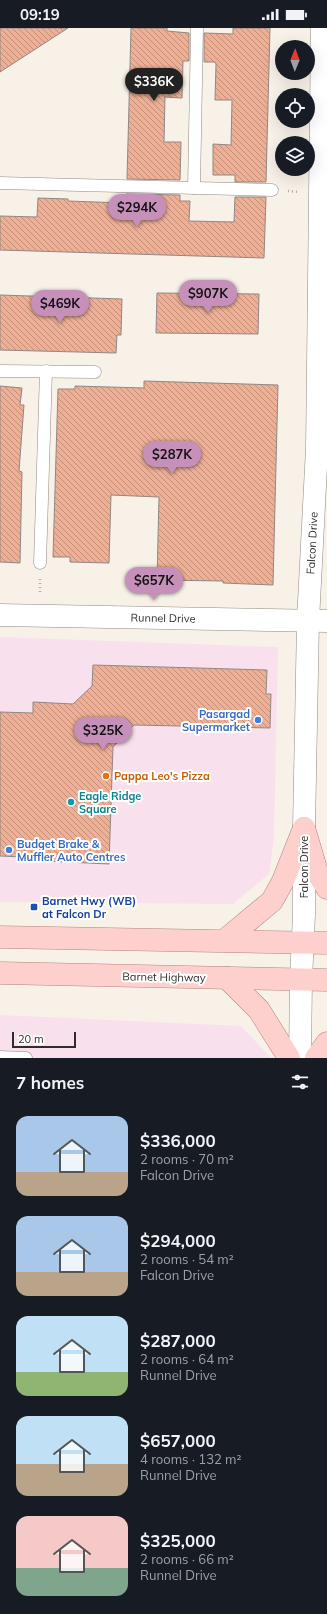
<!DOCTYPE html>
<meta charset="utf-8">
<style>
body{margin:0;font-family:Mulish,sans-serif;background:#242831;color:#f1f3f6;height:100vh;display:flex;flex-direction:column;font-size:15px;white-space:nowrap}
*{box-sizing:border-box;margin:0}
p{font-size:13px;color:#9ea1a6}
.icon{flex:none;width:22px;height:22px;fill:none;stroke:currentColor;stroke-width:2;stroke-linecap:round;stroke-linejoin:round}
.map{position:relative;height:1030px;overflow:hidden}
.side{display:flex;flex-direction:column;background:#171b24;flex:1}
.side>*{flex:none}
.needle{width:26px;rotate:1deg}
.buttons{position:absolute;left:275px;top:12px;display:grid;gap:8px}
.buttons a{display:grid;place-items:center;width:40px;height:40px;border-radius:50%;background:#171b24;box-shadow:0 4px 16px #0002;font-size:20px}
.scale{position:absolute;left:12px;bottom:10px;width:64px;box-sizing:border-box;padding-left:4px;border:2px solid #302d2a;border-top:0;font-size:11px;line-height:14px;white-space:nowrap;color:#302d2a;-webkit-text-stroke:3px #fff;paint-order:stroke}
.price{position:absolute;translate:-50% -34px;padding:0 9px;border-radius:14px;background:#c790bb;color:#111;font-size:13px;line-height:26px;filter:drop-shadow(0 1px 2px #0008)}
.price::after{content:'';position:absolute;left:50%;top:24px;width:12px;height:9px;margin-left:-6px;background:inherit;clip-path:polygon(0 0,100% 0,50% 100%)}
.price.on{background:#222;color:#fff}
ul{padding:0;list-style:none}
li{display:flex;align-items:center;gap:12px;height:100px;padding:0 16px}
li span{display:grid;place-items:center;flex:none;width:112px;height:80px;border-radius:12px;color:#555}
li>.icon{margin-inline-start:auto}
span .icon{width:48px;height:48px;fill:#fffc;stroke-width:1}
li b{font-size:17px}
h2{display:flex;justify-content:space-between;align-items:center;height:48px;padding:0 16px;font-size:17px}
.status{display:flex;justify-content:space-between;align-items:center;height:28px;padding:0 20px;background:#171b24;direction:ltr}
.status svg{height:11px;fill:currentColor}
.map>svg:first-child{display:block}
</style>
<div class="status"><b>09:19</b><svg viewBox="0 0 49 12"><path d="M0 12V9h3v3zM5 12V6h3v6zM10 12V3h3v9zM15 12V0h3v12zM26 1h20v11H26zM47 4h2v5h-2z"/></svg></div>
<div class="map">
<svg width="327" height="1030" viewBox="0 0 327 1030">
<defs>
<pattern id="building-back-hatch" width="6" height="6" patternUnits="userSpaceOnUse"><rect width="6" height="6" fill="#eeaf95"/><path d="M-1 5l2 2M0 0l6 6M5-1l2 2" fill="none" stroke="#c18f7a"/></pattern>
</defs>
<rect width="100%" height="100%" fill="#f8f1e8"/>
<g fill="#f8e1ed">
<path d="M0,609L278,619L274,809L269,846L233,876L0,874Z"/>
<path d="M0,987L241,998L271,1030H0Z"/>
</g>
<g fill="url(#building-back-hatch)" stroke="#918783">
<path d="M0,0H68L0,44Z"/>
<path d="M131,0H167V3L189,5V33H183L182,70L165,69L164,114H181L180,152L127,151Z"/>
<path d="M233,0H270L266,154H235V147H213V116L231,117L232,72H215L216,36L215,34H204V5L233,6Z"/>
<path d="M126,166L180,167V173H190L189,193L234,194L235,169H266L264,230L0,222V188L37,189L38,170L68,171V173L123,175H126Z"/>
<path d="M157,265L259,266L258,306L156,305Z"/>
<path d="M0,267L122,271L121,307H117L116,325L0,322Z"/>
<path d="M144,353L278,357L273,557L223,555V553L157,552L159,469L111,467L109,535L70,534V529H53L58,361H75V358L144,360Z"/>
<path d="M0,358L22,360L20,377H24L19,443L22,444L20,535L0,534Z"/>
<path d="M93,637L267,642L266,666H271L270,700L134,697L113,719L109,836L23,832V829L0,828V684L33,685V674L73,676L92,658Z"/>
</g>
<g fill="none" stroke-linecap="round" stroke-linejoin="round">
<g stroke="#908a82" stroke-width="13">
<g id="lane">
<path d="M0,155L272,162"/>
<path d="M194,160L197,0"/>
<path d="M0,343L95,344"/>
<path d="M40,535L46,343"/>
<path d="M0,1029L26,1030"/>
</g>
</g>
<g stroke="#908a82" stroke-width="23">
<g id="street">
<path d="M0,587L327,593"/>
<path d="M300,1030L301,952"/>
</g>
</g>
<g stroke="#908a82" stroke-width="23">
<path id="secondary" d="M301,952L304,886V800L308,593L317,420L322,0"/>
</g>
<g stroke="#b5827e" stroke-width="23">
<g id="primary">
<path d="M304,800L317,844L327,860"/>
<path d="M0,909L327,915"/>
<path d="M225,912L272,873L283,853L304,800"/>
<path d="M0,945L327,952"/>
<path d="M227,950L259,982L289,1030"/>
<path d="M316,1030L327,1015"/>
</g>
</g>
<g stroke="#b1aba5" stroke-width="2.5" stroke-dasharray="1 3" stroke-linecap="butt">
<path d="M288,163L299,164"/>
<path d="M40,551V566"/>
</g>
<use href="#lane" stroke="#fff" stroke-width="12"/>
<use href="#street" stroke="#fff" stroke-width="22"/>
<use href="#secondary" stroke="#fff" stroke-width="22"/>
<use href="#primary" stroke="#fed0cd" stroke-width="22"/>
</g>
<g fill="#3f7fe0" stroke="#fff" stroke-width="1.5">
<circle cx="258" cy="692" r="4"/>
<circle cx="9" cy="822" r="4"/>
</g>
<circle fill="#e8710a" stroke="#fff" stroke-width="1.5" cx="106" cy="748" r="4"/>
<circle fill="#0f9aa8" stroke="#fff" stroke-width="1.5" cx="71" cy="774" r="4"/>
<rect fill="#1a4fb4" stroke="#fff" stroke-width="1.5" x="30" y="875" width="8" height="8" rx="2"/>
<g text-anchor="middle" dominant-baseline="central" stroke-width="4" stroke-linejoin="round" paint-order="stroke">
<g font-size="11" fill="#302d2a" stroke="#fff">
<text transform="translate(312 515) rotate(-87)">Falcon Drive</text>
<text transform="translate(163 590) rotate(1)">Runnel Drive</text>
<text transform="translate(304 839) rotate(-90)">Falcon Drive</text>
<text transform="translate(164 949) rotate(1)">Barnet Highway</text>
</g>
<g font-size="11" font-weight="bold" fill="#366cbe" stroke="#fff" text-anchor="end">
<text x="250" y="686">Pasargad<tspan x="250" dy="13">Supermarket</tspan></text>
<text x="17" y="816" text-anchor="start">Budget Brake &amp;<tspan x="17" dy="13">Muffler Auto Centres</tspan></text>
</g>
<g font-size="11" font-weight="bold" fill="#c56008" stroke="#fff" text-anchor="start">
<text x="114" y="748">Pappa Leo's Pizza</text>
</g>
<g font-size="11" font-weight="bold" fill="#0d838f" stroke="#fff" text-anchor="start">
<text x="79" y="768">Eagle Ridge<tspan x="79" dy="13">Square</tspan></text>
</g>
<g font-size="11" font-weight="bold" fill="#164399" stroke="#fff" text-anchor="start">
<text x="42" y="873">Barnet Hwy (WB)<tspan x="42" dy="13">at Falcon Dr</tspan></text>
</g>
</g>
</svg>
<div class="buttons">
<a><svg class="needle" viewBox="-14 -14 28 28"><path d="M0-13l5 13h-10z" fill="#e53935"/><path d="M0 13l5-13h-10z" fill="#9ea1a6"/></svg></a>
<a><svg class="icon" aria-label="locate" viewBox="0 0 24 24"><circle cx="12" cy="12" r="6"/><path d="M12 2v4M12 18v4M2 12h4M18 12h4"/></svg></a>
<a><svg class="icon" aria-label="layers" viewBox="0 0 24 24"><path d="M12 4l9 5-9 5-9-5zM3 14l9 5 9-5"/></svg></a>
</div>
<div class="scale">20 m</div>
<b class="price on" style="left:154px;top:74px">$336K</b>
<b class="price" style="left:137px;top:200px">$294K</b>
<b class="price" style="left:208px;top:286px">$907K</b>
<b class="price" style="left:60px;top:296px">$469K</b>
<b class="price" style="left:172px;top:447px">$287K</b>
<b class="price" style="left:154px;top:573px">$657K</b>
<b class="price" style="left:103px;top:723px">$325K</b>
</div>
<section class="side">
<h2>7 homes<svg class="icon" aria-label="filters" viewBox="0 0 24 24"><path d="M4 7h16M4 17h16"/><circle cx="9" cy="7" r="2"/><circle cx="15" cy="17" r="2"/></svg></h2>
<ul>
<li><span style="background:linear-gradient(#a9c7e8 70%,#b9a48a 0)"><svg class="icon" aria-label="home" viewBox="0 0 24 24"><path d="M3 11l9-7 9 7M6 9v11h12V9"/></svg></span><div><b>$336,000</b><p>2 rooms · 70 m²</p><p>Falcon Drive</p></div></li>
<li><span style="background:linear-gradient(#a9c7e8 70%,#b9a48a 0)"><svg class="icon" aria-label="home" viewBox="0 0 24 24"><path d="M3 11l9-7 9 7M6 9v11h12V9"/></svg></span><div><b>$294,000</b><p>2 rooms · 54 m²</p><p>Falcon Drive</p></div></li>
<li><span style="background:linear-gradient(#bfe0f5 70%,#8fb573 0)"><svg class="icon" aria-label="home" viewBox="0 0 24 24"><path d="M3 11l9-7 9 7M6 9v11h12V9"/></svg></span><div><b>$287,000</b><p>2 rooms · 64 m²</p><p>Runnel Drive</p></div></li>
<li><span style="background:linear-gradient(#bfe0f5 60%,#b9a48a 0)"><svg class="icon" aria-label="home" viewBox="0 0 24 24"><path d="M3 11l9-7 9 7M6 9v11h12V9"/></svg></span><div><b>$657,000</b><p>4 rooms · 132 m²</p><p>Runnel Drive</p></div></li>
<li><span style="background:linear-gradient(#f6c9c9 65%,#7fa58c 0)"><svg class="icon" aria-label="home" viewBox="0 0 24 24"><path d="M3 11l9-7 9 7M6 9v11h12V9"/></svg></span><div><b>$325,000</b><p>2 rooms · 66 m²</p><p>Runnel Drive</p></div></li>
</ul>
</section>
